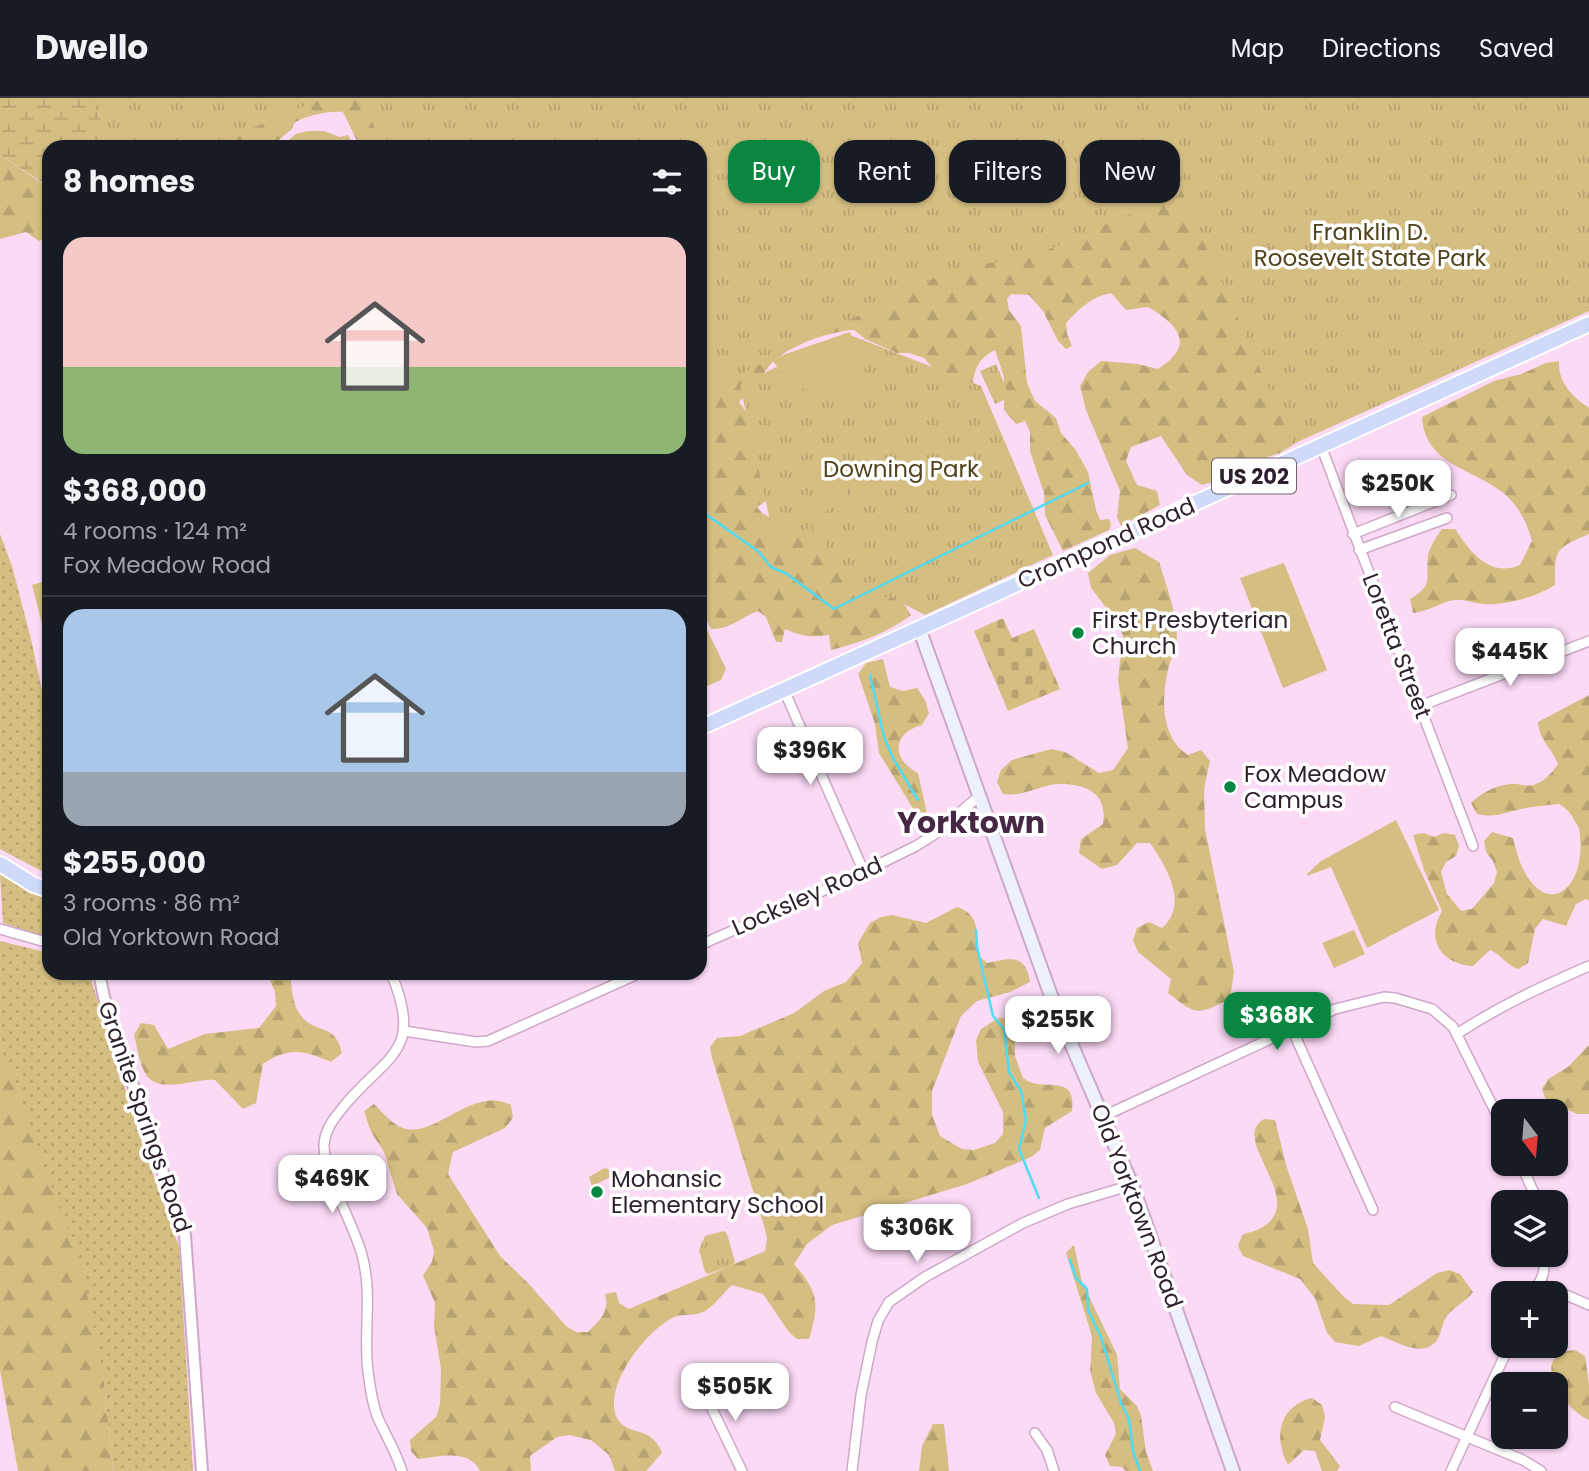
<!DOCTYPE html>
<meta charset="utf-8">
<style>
body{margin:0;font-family:Poppins,sans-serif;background:#242831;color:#f1f3f6;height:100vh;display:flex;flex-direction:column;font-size:26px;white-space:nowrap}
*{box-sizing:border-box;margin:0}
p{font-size:23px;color:#9ea1a6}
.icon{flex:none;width:38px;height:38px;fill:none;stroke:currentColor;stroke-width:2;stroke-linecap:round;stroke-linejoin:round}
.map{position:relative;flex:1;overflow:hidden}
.panel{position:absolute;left:42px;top:42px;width:665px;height:840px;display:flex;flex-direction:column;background:#171b24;border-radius:21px;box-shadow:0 2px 5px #0004}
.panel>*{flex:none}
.banner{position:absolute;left:728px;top:42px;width:665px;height:63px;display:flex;gap:14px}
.needle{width:46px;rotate:164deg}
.buttons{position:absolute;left:1491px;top:1001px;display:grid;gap:14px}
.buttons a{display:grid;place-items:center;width:77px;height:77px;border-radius:14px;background:#171b24;box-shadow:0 2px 5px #0004;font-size:35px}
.price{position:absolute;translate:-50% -60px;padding:0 16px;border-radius:14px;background:#fff;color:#222;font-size:23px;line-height:46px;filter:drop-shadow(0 2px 4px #0008)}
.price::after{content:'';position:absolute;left:50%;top:42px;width:21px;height:16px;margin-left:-10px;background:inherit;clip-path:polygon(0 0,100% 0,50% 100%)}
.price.current{background:#098741;color:#fff}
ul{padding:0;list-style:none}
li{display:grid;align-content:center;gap:14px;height:371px;padding:0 21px}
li+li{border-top:2px solid #363941}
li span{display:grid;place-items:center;height:217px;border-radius:21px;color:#555}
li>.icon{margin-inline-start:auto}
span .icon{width:126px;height:126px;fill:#fffc;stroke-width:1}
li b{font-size:30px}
h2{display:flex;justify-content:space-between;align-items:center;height:84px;padding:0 21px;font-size:30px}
.pill{padding:0 24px;border-radius:21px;background:#171b24;box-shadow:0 2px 5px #0004;font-size:24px;line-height:63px}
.pill.current{background:#098741;color:#fff}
header{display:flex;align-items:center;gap:42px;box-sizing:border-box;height:98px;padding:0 35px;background:#171b24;border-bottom:2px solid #363941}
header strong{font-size:33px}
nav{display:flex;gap:38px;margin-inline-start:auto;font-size:24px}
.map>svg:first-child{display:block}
</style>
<header>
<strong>Dwello</strong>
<nav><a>Map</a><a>Directions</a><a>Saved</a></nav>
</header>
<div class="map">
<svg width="1589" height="1373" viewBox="0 0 1589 1373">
<defs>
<pattern id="grass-dots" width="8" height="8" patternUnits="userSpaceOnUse" patternTransform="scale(1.75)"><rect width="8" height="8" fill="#d4be82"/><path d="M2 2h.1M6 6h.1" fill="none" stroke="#b6a371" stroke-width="1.8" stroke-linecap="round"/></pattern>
<pattern id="forest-firs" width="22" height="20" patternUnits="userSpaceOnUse" patternTransform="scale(1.75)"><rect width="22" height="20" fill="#d4be82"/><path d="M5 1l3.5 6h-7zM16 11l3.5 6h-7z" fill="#b6a371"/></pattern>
<pattern id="wetland-marsh" width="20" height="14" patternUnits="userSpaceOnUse" patternTransform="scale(1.75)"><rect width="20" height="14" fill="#d4be82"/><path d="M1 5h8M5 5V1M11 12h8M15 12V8" fill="none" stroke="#b6a371"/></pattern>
<pattern id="cemetery-stones" width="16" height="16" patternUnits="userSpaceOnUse" patternTransform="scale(1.75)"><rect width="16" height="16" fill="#d4be82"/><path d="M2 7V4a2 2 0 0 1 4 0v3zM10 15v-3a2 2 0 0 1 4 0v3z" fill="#b6a371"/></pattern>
<pattern id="park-tufts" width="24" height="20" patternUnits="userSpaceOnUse" patternTransform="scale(1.75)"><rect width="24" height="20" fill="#d4be82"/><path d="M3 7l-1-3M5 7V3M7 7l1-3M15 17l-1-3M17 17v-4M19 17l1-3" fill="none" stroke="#b6a371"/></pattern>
</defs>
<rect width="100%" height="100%" fill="#fbdaf6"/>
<g fill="url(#grass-dots)">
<path d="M0,436L12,468L31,541L49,625V777L0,751Z"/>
<path d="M0,776L49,803V840L3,825Z"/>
<path d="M0,843L49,855V875H89L142,1045L179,1149L193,1373H113L103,1274L0,938Z"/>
</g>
<g fill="url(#forest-firs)">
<path d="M304,0H363L395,49H360L343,14C325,13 309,17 294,25L292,31L270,49H200Z"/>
<path d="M1152,14L1299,343L1280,355L1244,367L1221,382L1202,387L1187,377L1161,338L1131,349L1126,363L1137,387L1157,393L1160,407L1121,428L1117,419L1120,393L1086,312L1080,288L1088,274L1101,263L1138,266L1158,271C1196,247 1179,227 1148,209L1126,212L1111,195C1091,199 1080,210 1066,225L1067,236L1072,248L1066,251L1058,243L1043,213L1029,197L1011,196L1007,201L1009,212L1021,228L1027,285L1035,303L1056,320L1061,335L1075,351L1088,374L1096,412L1100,422L1109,421L1111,427L1109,432L1063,453L1045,417L1044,395L1030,353V334L1025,323L1016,326L1004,312V279L995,252C978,260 972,274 973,293L932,269L924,260L909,255H897L865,241L854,232C831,233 785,248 770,267C761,279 751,292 739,304L746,314L773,398L757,409L762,415L774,422L813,425L905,507L911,517C887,535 860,545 831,552L829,537C813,540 800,538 785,531L782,544H776L766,519L758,513C741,519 730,532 711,531L700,509V49Z"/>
<path d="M0,57L49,90V139L39,143L26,134L0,141Z"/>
<path d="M1559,263C1558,285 1572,298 1589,310V436C1555,451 1555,450 1555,487C1536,499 1505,508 1482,506C1473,505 1463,501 1455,502C1442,503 1431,513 1413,515L1410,501C1435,486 1425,481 1428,457C1430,448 1437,438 1442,431H1455C1470,454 1490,480 1520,467L1532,443C1527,424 1517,405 1501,393C1470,370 1425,366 1422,319L1494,283L1521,276L1546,265Z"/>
<path d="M1135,450L1159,464C1167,490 1177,515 1177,543C1177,552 1171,560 1169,568C1161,598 1160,639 1188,657L1201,652L1210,663L1204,691L1205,731L1234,874L1230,901C1197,917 1197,918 1168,895L1171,881L1138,854L1133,842L1137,830L1149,824L1162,830C1189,807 1167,769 1150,745H1137L1117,767L1102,771L1079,755L1081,741L1103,726C1108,695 1086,685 1057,686C1038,688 1023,699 1003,696L997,684L1001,672L1012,662L1051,651L1065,654L1099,675L1113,672L1128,650L1118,581L1123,538L1118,525L1091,490L1088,475L1110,457Z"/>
<path d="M883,561L890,589L903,593L917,590L925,602L929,615L922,627C892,635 891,661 918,675L927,716L914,712L879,655L875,626L858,576L866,565Z"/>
<path d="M1589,597V803L1586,801L1576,806L1566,828L1543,821L1535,831L1528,865L1518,871C1506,867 1502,857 1490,852L1473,868C1441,866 1425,841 1442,813L1424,772L1413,737L1424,735L1434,739L1444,735L1455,737L1459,748L1456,758L1446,764L1441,774L1447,796L1461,813L1472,811L1494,785L1497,774L1493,763L1486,754L1484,743L1492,734L1513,740C1516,750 1518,761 1523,771C1549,823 1589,788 1579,730C1573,720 1570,712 1559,706C1548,707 1537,708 1526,710C1508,713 1496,721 1477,716L1471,705C1481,695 1496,687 1511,686C1518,685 1526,689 1533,687C1544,684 1552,675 1558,666C1551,649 1539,642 1538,624Z"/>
<path d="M957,809C981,817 976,835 978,857L987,865C1009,860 1026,855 1030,884L1010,894L977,903L961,918L932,993V1017L940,1038L962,1051L974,1052L995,1045L1003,1036V1014L978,964L976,942L981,931L1000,919L1011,924L1015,935V958L1023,980C1026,982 1029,984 1033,985C1052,990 1076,979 1072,1013L1045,1030L1040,1052L1031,1059L967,1086L832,1127L807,1146L794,1166C818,1194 820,1205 809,1241H797L789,1234L763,1196L732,1187C723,1195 715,1207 705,1213C695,1219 684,1215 674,1219C646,1232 602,1289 617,1320C627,1339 651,1326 662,1355L646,1373H615L609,1357L591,1342L569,1337L557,1339L530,1358L531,1373H480C469,1350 439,1359 418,1361L411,1353L410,1342L436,1319L440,1307L441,1271L434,1228L435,1205L423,1177L432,1164L434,1153L427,1130L397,1096L384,1054L371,1034L364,1013L374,1006C382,1014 393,1027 403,1030C436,1041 472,987 511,1007L513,1020L505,1030L453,1054L448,1076L500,1158L527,1184L566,1228L576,1234H588C600,1222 610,1214 605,1196L616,1194L619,1205L629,1211L765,1153L767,1141L765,1131L712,960L710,949L717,940L740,938L794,915L824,893L846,884L862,865L858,845L870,825L881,819L892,817L926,825Z"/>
<path d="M267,875H290C292,889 292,908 302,919C317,937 335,924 342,955L331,964C304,953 290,948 263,966L256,1005L243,1011L215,982C194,980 158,998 145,975C139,964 137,948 134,937L141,925L154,927L168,951L205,936L259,930L276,908L275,894Z"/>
<path d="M0,938L31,1034L82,1171L103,1274L113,1373H18L0,1272Z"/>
<path d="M1589,947V1016H1577L1546,1002L1542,991L1548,981L1568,969Z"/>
<path d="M1264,1021L1275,1022L1286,1067L1308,1131L1313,1165L1344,1199L1353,1206L1389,1207L1437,1175L1449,1172L1460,1176L1473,1194C1465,1205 1452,1209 1445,1221C1442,1227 1441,1236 1437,1242C1423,1261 1397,1244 1381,1238L1359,1248L1335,1244L1327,1235L1315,1200L1300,1181L1243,1158L1238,1148L1242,1137C1249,1134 1257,1133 1263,1129C1303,1104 1244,1054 1256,1029C1258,1025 1261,1023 1264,1021Z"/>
<path d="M1074,1147L1082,1184L1117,1257L1120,1291L1137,1308L1141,1318L1146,1354L1153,1373H1126L1122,1369L1110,1368L1105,1357L1116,1336L1114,1325L1096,1295L1090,1273L1092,1238L1066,1155Z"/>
<path d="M1575,1252L1585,1258L1589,1287V1322C1564,1312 1526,1256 1575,1252Z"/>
<path d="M1312,1300L1322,1307L1325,1319L1320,1342L1340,1368L1337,1373H1322L1315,1353L1304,1352L1288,1367C1273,1339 1279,1308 1312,1300Z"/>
<path d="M933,1326H944L949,1373H919L922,1348Z"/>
</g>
<path fill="url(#wetland-marsh)" d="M0,0H304L200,49H49V89L0,57Z"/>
<path fill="url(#cemetery-stones)" d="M1003,520L1012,540L1034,531L1060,591L1008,613L974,533Z"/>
<g fill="url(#park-tufts)">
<path d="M91,0H324L208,49H112Z"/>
<path d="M362,0H1589V213L1293,346L1182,93L1027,161L957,169L700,296V49H383Z"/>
<path d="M845,235L981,288L1053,457L925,517L889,498L856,507L833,457L812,429L775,445L740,287Z"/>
<path d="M996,266L1010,299L995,306L980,273Z"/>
<path d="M605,1070L608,1071L611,1079L592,1088L589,1079Z"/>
<path d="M724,1133L727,1136L735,1164L733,1167L708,1176L705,1174L699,1152L705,1138Z"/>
</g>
<g fill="#d4be82">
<path d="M307,33H324L340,39L348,37L354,49H280L296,36Z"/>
<path d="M850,234L873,293L850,306L831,302L799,289L788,281L771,261Z"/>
<path d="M854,369L866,396L853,401L842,374Z"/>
<path d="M839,375L850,403L837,408L826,381Z"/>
<path d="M823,382L834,409L822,414L811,387Z"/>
<path d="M1284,465L1327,572L1283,590L1240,480Z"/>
<path d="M49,482V553L32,487Z"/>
<path d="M700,517L726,571L721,582L700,591Z"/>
<path d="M1396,722L1439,812L1367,850L1331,769L1307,778V776L1321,763Z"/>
<path d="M1354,832L1365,856L1334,870L1322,845Z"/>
</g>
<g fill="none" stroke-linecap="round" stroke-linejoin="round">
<g stroke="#4fdbf2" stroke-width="2.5">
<path d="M700,412L759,454L771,469L787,476L834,511L1088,385"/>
<path d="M870,577L884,639L893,660L918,702"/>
<path d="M976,832L977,849L993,918L1004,931L1009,974L1021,993L1026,1022L1019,1051L1039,1100"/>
<path d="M1070,1162L1076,1180L1087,1191L1088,1212L1101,1239L1121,1305L1129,1321L1133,1353L1140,1373"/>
</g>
<g stroke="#cfa8c9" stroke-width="12">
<g id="minor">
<path d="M1321,348L1473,748"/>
<path d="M1353,436L1451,397"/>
<path d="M1359,452L1447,420"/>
<path d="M784,592L864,774"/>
<path d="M1420,608L1589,543"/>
<path d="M0,831L49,845"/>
<path d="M700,847L845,783L916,748L935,736L979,698"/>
<path d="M391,875C426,958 383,957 340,1013C332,1023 325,1033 324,1046C323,1076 354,1126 362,1157C373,1198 363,1233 368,1273C370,1289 372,1305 378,1320C386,1338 396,1354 402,1373"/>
<path d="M1292,931L1373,1112"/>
<path d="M404,933L476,944L488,943L640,875"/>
<path d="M1457,936C1499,908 1543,888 1589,868"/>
<path d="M1104,1018L1335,911L1384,899L1395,900L1432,911L1453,929L1503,1029"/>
<path d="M1521,1066L1538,1104"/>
<path d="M1539,1185L1589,1207"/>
<path d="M1534,1195L1543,1177L1546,1157"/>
<path d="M702,1290L742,1373"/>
<path d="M1395,1309L1523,1362L1541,1373"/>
<path d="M1035,1335L1047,1352L1054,1373"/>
<path d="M852,1373L861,1297L872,1244L878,1223L889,1204L925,1179L1023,1125L1068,1106L1132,1087"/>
<path d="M1451,1373L1509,1248"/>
</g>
</g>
<g stroke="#cfa8c9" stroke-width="14">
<path id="tertiary" d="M99,875L104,899L144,1021L185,1137L202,1373"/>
</g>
<g stroke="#cfa8c9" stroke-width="16">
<path id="secondary" d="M919,530L1054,906L1132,1087L1233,1373"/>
</g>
<g stroke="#fff" stroke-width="18">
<g id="trunk">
<path d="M700,630L1589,226"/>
<path d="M0,766L34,787L49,792"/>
</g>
</g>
<use href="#minor" stroke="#fff" stroke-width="9"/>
<use href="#tertiary" stroke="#fff" stroke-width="10"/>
<use href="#secondary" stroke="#edf1fd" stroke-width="12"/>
<use href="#trunk" stroke="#cfdafa" stroke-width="14"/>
</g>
<g fill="#098741" stroke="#fff" stroke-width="2.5">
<circle cx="1078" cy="535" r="7"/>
<circle cx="1230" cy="689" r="7"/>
<circle cx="597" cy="1094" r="7"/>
</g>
<g text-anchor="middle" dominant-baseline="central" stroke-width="7" stroke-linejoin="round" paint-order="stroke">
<rect fill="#fff" stroke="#6d636c" stroke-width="2" x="1212" y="360.5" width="84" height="35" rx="5"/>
<g font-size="21" font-weight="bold" fill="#2f202d">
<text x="1254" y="378">US 202</text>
</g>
<g font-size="23" fill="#50421a" stroke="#fff">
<text x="1370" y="134">Franklin D.<tspan x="1370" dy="26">Roosevelt State Park</tspan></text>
<text x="901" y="371">Downing Park</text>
</g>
<g font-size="23" fill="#2f202d" stroke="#fff">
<text transform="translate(1106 445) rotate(-24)">Crompond Road</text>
<text transform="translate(1397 548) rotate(69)">Loretta Street</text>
<text transform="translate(807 798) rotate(-24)">Locksley Road</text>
<text transform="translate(145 1019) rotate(71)">Granite Springs Road</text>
<text transform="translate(1137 1108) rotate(69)">Old Yorktown Road</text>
</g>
<g font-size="23" fill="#2f202d" stroke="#fff" text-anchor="start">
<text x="1092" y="522">First Presbyterian<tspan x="1092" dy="26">Church</tspan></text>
<text x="1244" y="676">Fox Meadow<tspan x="1244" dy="26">Campus</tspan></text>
<text x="611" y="1081">Mohansic<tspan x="611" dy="26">Elementary School</tspan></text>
</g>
<g font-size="30" font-weight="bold" fill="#472844" stroke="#fff">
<text x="971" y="724">Yorktown</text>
</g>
</g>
</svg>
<div class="buttons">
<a><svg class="needle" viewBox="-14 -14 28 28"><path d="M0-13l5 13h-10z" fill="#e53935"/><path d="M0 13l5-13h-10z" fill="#9ea1a6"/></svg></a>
<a><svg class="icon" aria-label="layers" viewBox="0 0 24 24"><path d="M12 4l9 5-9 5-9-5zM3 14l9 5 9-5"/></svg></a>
<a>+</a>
<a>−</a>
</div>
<b class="price" style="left:1398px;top:422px">$250K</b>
<b class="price" style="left:1510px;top:590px">$445K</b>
<b class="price" style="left:810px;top:689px">$396K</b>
<b class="price current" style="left:1277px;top:954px">$368K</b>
<b class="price" style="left:1058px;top:958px">$255K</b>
<b class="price" style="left:332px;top:1117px">$469K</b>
<b class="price" style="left:917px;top:1166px">$306K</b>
<b class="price" style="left:735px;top:1325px">$505K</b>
<div class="banner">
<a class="pill current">Buy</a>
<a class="pill">Rent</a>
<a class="pill">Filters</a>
<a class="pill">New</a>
</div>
<section class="panel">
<h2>8 homes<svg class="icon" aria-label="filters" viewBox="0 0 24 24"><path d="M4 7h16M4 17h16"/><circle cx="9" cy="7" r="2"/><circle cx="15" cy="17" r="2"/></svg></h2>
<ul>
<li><span style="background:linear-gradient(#f6c9c9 60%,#8fb573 0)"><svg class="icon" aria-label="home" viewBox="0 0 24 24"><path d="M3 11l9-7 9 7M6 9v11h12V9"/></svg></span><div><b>$368,000</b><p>4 rooms · 124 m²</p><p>Fox Meadow Road</p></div></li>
<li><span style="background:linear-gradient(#a9c7e8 75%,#9aa5b1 0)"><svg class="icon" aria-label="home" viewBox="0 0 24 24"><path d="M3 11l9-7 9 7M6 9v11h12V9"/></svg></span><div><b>$255,000</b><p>3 rooms · 86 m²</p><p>Old Yorktown Road</p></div></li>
</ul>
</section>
</div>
